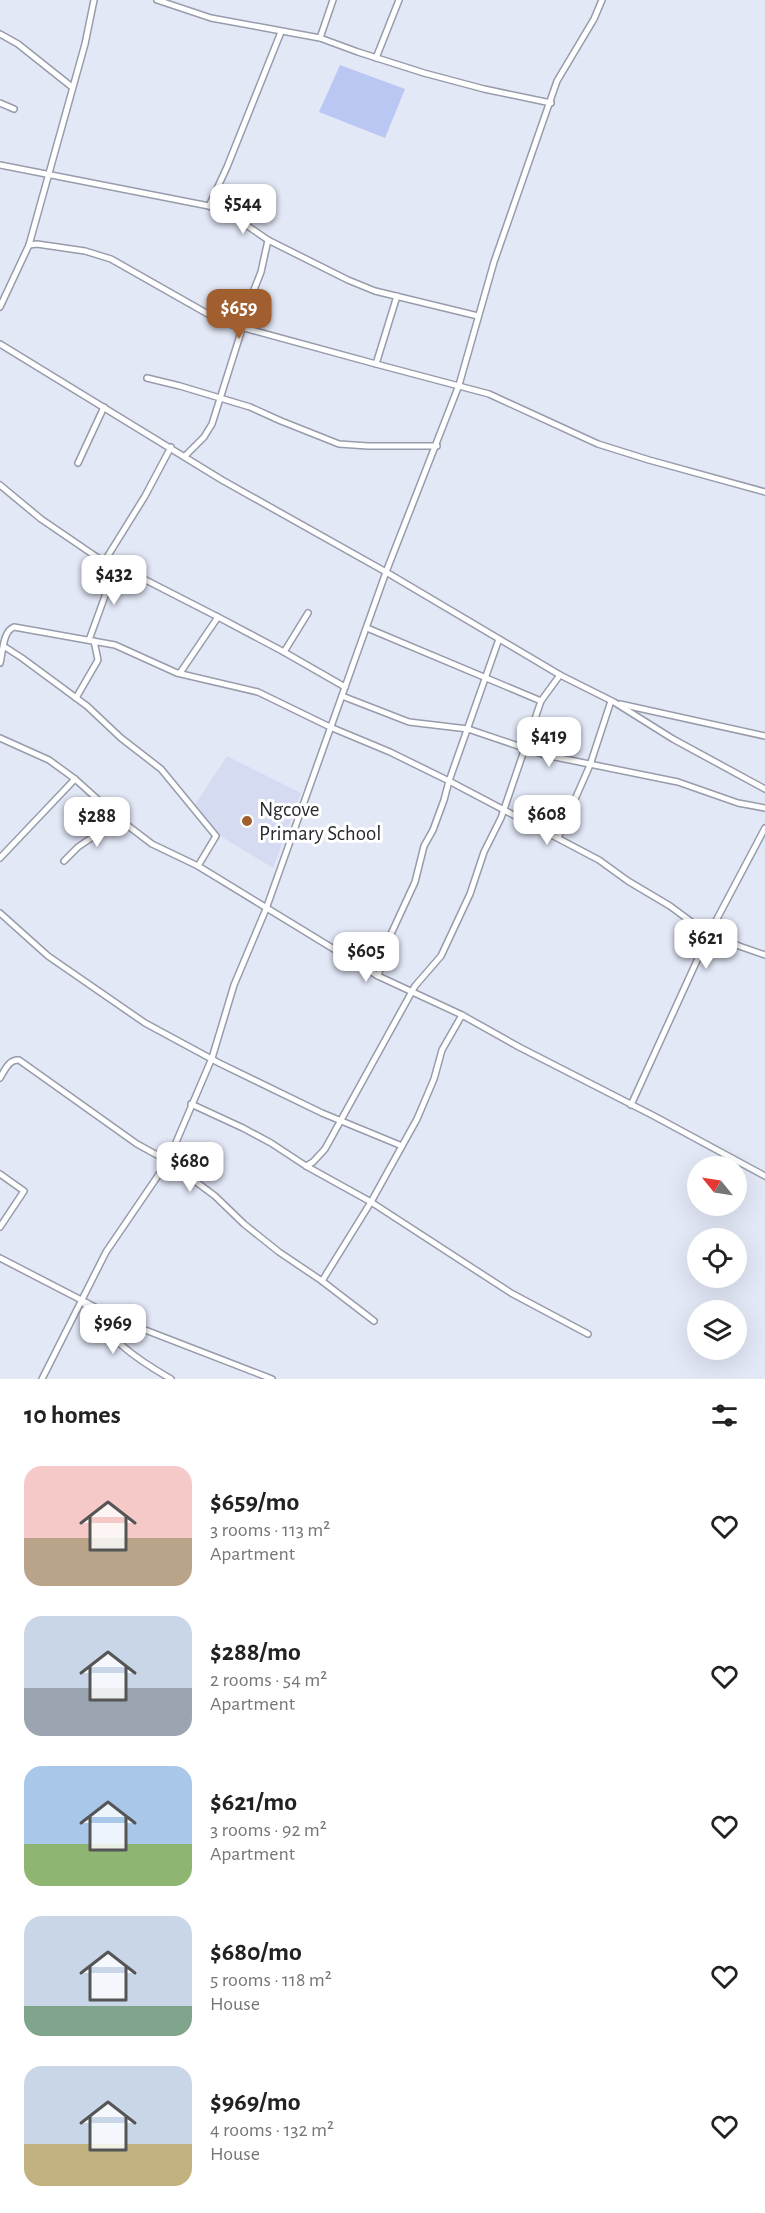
<!DOCTYPE html>
<meta charset="utf-8">
<style>
body{margin:0;font-family:"Alegreya Sans",sans-serif;background:#f6f6f6;color:#222;height:100vh;display:flex;flex-direction:column;font-size:22px;white-space:nowrap}
*{box-sizing:border-box;margin:0}
p{font-size:20px;color:#767676}
.icon{flex:none;width:33px;height:33px;fill:none;stroke:currentColor;stroke-width:2;stroke-linecap:round;stroke-linejoin:round}
.map{position:relative;height:1379px;overflow:hidden}
.drawer{display:flex;flex-direction:column;background:#fff;flex:1}
.drawer>*{flex:none}
.needle{width:39px;rotate:300deg}
.buttons{position:absolute;left:687px;top:1156px;display:grid;gap:12px}
.buttons a{display:grid;place-items:center;width:60px;height:60px;border-radius:50%;background:#fff;box-shadow:0 6px 24px #0002;font-size:30px}
.price{position:absolute;translate:-50% -51px;padding:0 14px;border-radius:12px;background:#fff;color:#222;font-size:20px;line-height:39px;filter:drop-shadow(0 2px 3px #0008)}
.price::after{content:'';position:absolute;left:50%;top:36px;width:18px;height:14px;margin-left:-9px;background:inherit;clip-path:polygon(0 0,100% 0,50% 100%)}
.price.current{background:#a15e2e;color:#fff}
ul{padding:0;list-style:none}
li{display:flex;align-items:center;gap:18px;height:150px;padding:0 24px}
li span{display:grid;place-items:center;flex:none;width:168px;height:120px;border-radius:18px;color:#555}
li>.icon{margin-inline-start:auto}
span .icon{width:72px;height:72px;fill:#fffc;stroke-width:1}
li b{font-size:26px}
h2{display:flex;justify-content:space-between;align-items:center;height:72px;padding:0 24px;font-size:26px}
.map>svg:first-child{display:block}
</style>
<div class="map">
<svg width="765" height="1379" viewBox="0 0 765 1379">
<rect width="100%" height="100%" fill="#e3e8f7"/>
<path fill="#d5dcf2" d="M227,756L301,793L273,868L217,834L192,809Z"/>
<path fill="#bac7f3" d="M340,65L405,89L385,138L319,112Z"/>
<g fill="none" stroke-linecap="round" stroke-linejoin="round">
<g stroke="#979baa" stroke-width="8">
<g id="minor">
<path d="M157,0L211,18L320,38L358,52L424,73L484,89L551,103"/>
<path d="M0,34L18,44L72,87"/>
<path d="M320,38L333,0"/>
<path d="M376,58L399,0"/>
<path d="M0,103L14,109"/>
<path d="M0,165L209,206L233,216L268,240L348,280L375,291L478,316"/>
<path d="M209,206L227,167L281,32"/>
<path d="M29,245L37,244L85,251L111,259L222,322L376,364L397,296"/>
<path d="M0,307L29,245L85,44L94,0"/>
<path d="M0,344L222,480L386,572L560,675L614,702L673,739L765,789"/>
<path d="M376,364L489,394L598,444L649,460L765,492"/>
<path d="M147,378L180,386L250,407L281,421L339,444L368,446H437"/>
<path d="M185,456L204,437L212,424L242,329V320L261,272L268,240"/>
<path d="M78,463L104,407"/>
<path d="M0,485L41,519L104,562L132,573L218,617L284,652L345,687"/>
<path d="M104,562L145,496L171,447"/>
<path d="M367,628L541,701"/>
<path d="M89,640L109,585L113,565"/>
<path d="M5,647L22,658L87,706L121,738L161,769L216,836L198,866"/>
<path d="M284,652L308,613"/>
<path d="M0,663C3,651 3,631 14,627L115,645L177,673L258,692L330,727L390,752L449,781L599,860L628,881L670,906L697,926L739,946L765,955"/>
<path d="M180,673L218,617"/>
<path d="M342,696L409,722L468,729L545,755L678,782L738,803L765,808"/>
<path d="M76,698L98,660L94,641"/>
<path d="M620,704L765,736"/>
<path d="M0,738L49,760L75,779L123,822L152,844L198,866L378,976L462,1015L519,1047L654,1116L765,1176"/>
<path d="M558,838L590,765L611,701"/>
<path d="M0,858L75,779"/>
<path d="M64,861L78,847L119,819"/>
<path d="M0,913L48,956L145,1023L219,1063L322,1113L402,1146"/>
<path d="M378,976L391,934L415,882L424,846L433,830L444,800L449,781L499,639"/>
<path d="M0,1078C5,1070 9,1059 19,1060L137,1144L168,1161L215,1196L244,1224L279,1252L322,1281L374,1321"/>
<path d="M191,1104L243,1128L271,1143L306,1166L371,1202L511,1293L588,1334"/>
<path d="M631,1105L710,932L765,828"/>
<path d="M306,1166L313,1162L325,1149L415,986L441,956L470,894L484,852L501,818L541,701L560,675"/>
<path d="M0,1174L24,1191L0,1227"/>
<path d="M0,1258L122,1321L272,1379"/>
<path d="M322,1281L371,1202L417,1119L434,1079L442,1050L462,1015"/>
<path d="M83,1302C110,1339 131,1356 171,1379"/>
<path d="M42,1379L106,1252L168,1161L212,1058L234,985L266,909L386,572L459,385L494,262L557,81L594,19L602,0"/>
</g>
</g>
<use href="#minor" stroke="#fff" stroke-width="5"/>
</g>
<circle fill="#a15e2e" stroke="#fff" stroke-width="2" cx="247" cy="821" r="6"/>
<g text-anchor="middle" dominant-baseline="central" stroke-width="6" stroke-linejoin="round" paint-order="stroke">
<g font-size="21" fill="#292b30" stroke="#fff" text-anchor="start">
<text x="259" y="809">Ngcove<tspan x="259" dy="24">Primary School</tspan></text>
</g>
</g>
</svg>
<div class="buttons">
<a><svg class="needle" viewBox="-14 -14 28 28"><path d="M0-13l5 13h-10z" fill="#e53935"/><path d="M0 13l5-13h-10z" fill="#767676"/></svg></a>
<a><svg class="icon" aria-label="locate" viewBox="0 0 24 24"><circle cx="12" cy="12" r="6"/><path d="M12 2v4M12 18v4M2 12h4M18 12h4"/></svg></a>
<a><svg class="icon" aria-label="layers" viewBox="0 0 24 24"><path d="M12 4l9 5-9 5-9-5zM3 14l9 5 9-5"/></svg></a>
</div>
<b class="price" style="left:243px;top:235px">$544</b>
<b class="price current" style="left:239px;top:340px">$659</b>
<b class="price" style="left:114px;top:606px">$432</b>
<b class="price" style="left:549px;top:768px">$419</b>
<b class="price" style="left:547px;top:846px">$608</b>
<b class="price" style="left:97px;top:848px">$288</b>
<b class="price" style="left:706px;top:970px">$621</b>
<b class="price" style="left:366px;top:983px">$605</b>
<b class="price" style="left:190px;top:1193px">$680</b>
<b class="price" style="left:113px;top:1355px">$969</b>
</div>
<section class="drawer">
<h2>10 homes<svg class="icon" aria-label="filters" viewBox="0 0 24 24"><path d="M4 7h16M4 17h16"/><circle cx="9" cy="7" r="2"/><circle cx="15" cy="17" r="2"/></svg></h2>
<ul>
<li><span style="background:linear-gradient(#f6c9c9 60%,#b9a48a 0)"><svg class="icon" aria-label="home" viewBox="0 0 24 24"><path d="M3 11l9-7 9 7M6 9v11h12V9"/></svg></span><div><b>$659/mo</b><p>3 rooms · 113 m²</p><p>Apartment</p></div><svg class="icon" aria-label="heart" viewBox="0 0 24 24"><path d="M12 20l-8-8c-3-5 5-10 8-4 3-6 11-1 8 4z"/></svg></li>
<li><span style="background:linear-gradient(#c9d6e8 60%,#9aa5b1 0)"><svg class="icon" aria-label="home" viewBox="0 0 24 24"><path d="M3 11l9-7 9 7M6 9v11h12V9"/></svg></span><div><b>$288/mo</b><p>2 rooms · 54 m²</p><p>Apartment</p></div><svg class="icon" aria-label="heart" viewBox="0 0 24 24"><path d="M12 20l-8-8c-3-5 5-10 8-4 3-6 11-1 8 4z"/></svg></li>
<li><span style="background:linear-gradient(#a9c7e8 65%,#8fb573 0)"><svg class="icon" aria-label="home" viewBox="0 0 24 24"><path d="M3 11l9-7 9 7M6 9v11h12V9"/></svg></span><div><b>$621/mo</b><p>3 rooms · 92 m²</p><p>Apartment</p></div><svg class="icon" aria-label="heart" viewBox="0 0 24 24"><path d="M12 20l-8-8c-3-5 5-10 8-4 3-6 11-1 8 4z"/></svg></li>
<li><span style="background:linear-gradient(#c9d6e8 75%,#7fa58c 0)"><svg class="icon" aria-label="home" viewBox="0 0 24 24"><path d="M3 11l9-7 9 7M6 9v11h12V9"/></svg></span><div><b>$680/mo</b><p>5 rooms · 118 m²</p><p>House</p></div><svg class="icon" aria-label="heart" viewBox="0 0 24 24"><path d="M12 20l-8-8c-3-5 5-10 8-4 3-6 11-1 8 4z"/></svg></li>
<li><span style="background:linear-gradient(#c9d6e8 65%,#c2b280 0)"><svg class="icon" aria-label="home" viewBox="0 0 24 24"><path d="M3 11l9-7 9 7M6 9v11h12V9"/></svg></span><div><b>$969/mo</b><p>4 rooms · 132 m²</p><p>House</p></div><svg class="icon" aria-label="heart" viewBox="0 0 24 24"><path d="M12 20l-8-8c-3-5 5-10 8-4 3-6 11-1 8 4z"/></svg></li>
</ul>
</section>
